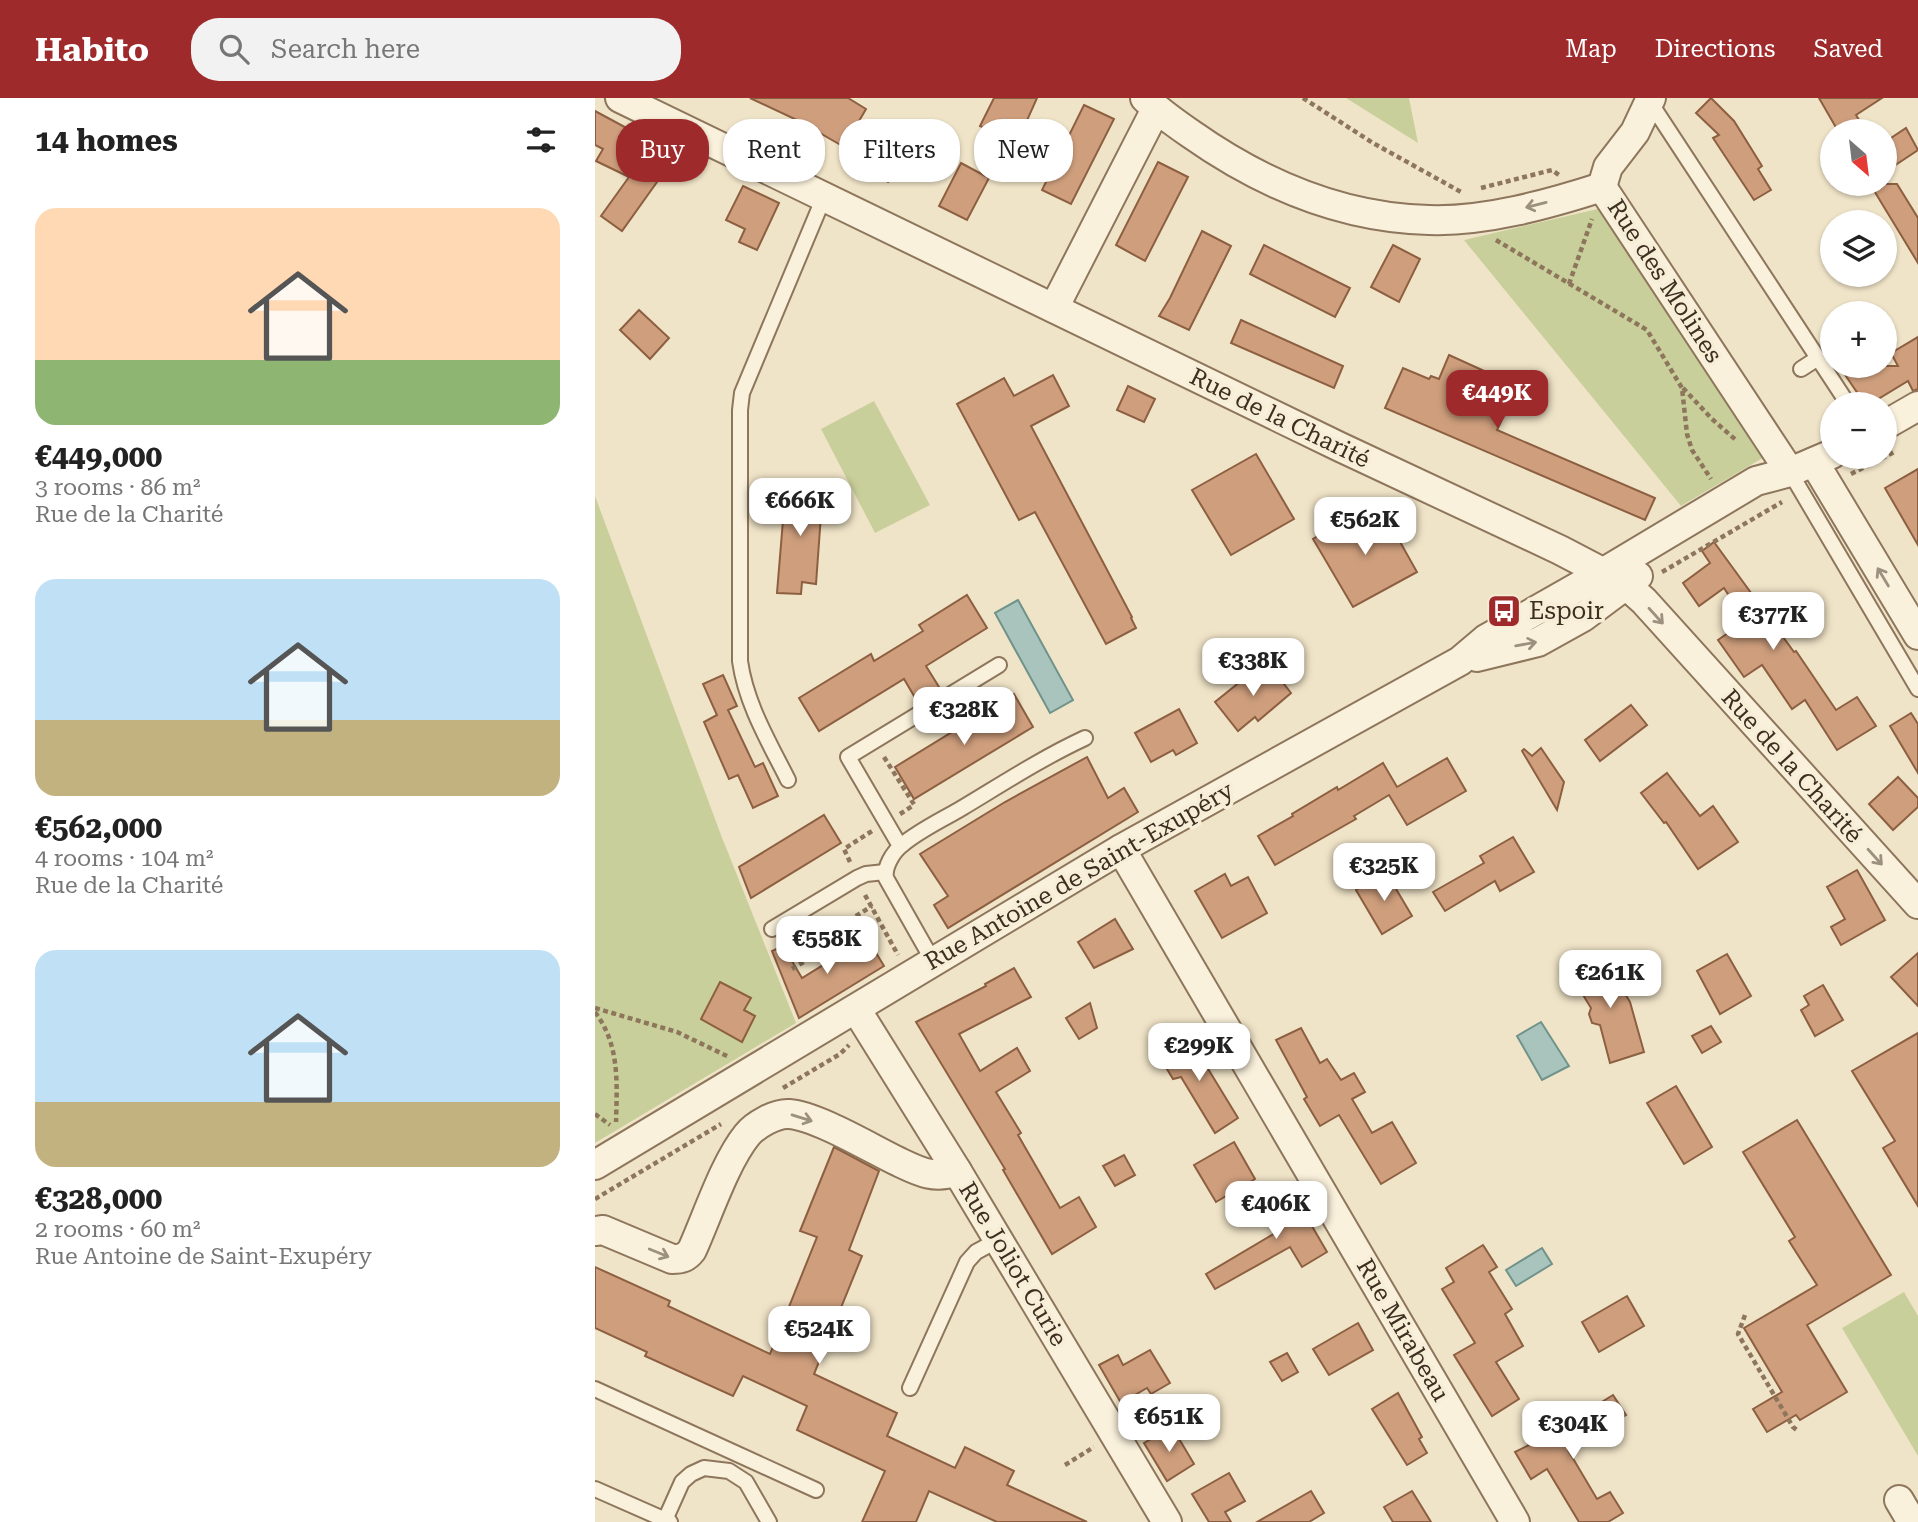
<!DOCTYPE html>
<meta charset="utf-8">
<style>
body{margin:0;font-family:"Roboto Serif",serif;background:#f2f2f2;color:#222;height:100vh;display:flex;flex-direction:column;font-size:26px;white-space:nowrap}
*{box-sizing:border-box;margin:0}
p{font-size:23px;color:#767676}
.icon{flex:none;width:38px;height:38px;fill:none;stroke:currentColor;stroke-width:2;stroke-linecap:round;stroke-linejoin:round}
.map{position:relative;flex:1;overflow:hidden}
.details{display:flex;flex-direction:column;background:#fff;width:595px}
.details>*{flex:none}
.guide{position:absolute;left:21px;top:21px;width:665px;height:63px;display:flex;gap:14px}
.needle{width:46px;rotate:152deg}
.controls{position:absolute;left:1225px;top:21px;display:grid;gap:14px}
.controls a{display:grid;place-items:center;width:77px;height:77px;border-radius:50%;background:#fff;box-shadow:0 2px 5px #0004;font-size:35px}
.price{position:absolute;translate:-50% -60px;padding:0 16px;border-radius:14px;background:#fff;color:#222;font-size:23px;line-height:46px;filter:drop-shadow(0 2px 4px #0008)}
.price::after{content:'';position:absolute;left:50%;top:42px;width:21px;height:16px;margin-left:-10px;background:inherit;clip-path:polygon(0 0,100% 0,50% 100%)}
.price.current{background:#9e2a2b;color:#fff}
ul{padding:0;list-style:none}
li{display:grid;align-content:center;gap:14px;height:371px;padding:0 35px}
li span{display:grid;place-items:center;height:217px;border-radius:21px;color:#555}
li>.icon{margin-inline-start:auto}
span .icon{width:126px;height:126px;fill:#fffc;stroke-width:1}
li b{font-size:30px}
h2{display:flex;justify-content:space-between;align-items:center;height:84px;padding:0 35px;font-size:30px}
.chip{padding:0 24px;border-radius:28px;background:#fff;box-shadow:0 2px 5px #0004;font-size:24px;line-height:63px}
.chip.current{background:#9e2a2b;color:#fff}
header{display:flex;align-items:center;gap:42px;box-sizing:border-box;height:98px;padding:0 35px;background:#9e2a2b;color:#fff}
header strong{font-size:33px}
nav{display:flex;gap:38px;margin-inline-start:auto;font-size:24px}
.search{width:490px;height:63px;background:#f2f2f2;display:flex;align-items:center;gap:18px;box-sizing:border-box;padding:0 24px;border-radius:28px;color:#767676;font-size:26px}
main{display:flex;flex:1;min-height:0}
.map>svg:first-child{display:block}
</style>
<header>
<strong>Habito</strong>
<div class="search"><svg class="icon" aria-label="search" viewBox="0 0 24 24"><circle cx="10" cy="10" r="6"/><path d="M15 15l6 6"/></svg>Search here</div>
<nav><a>Map</a><a>Directions</a><a>Saved</a></nav>
</header>
<main>
<section class="details">
<h2>14 homes<svg class="icon" aria-label="filters" viewBox="0 0 24 24"><path d="M4 7h16M4 17h16"/><circle cx="9" cy="7" r="2"/><circle cx="15" cy="17" r="2"/></svg></h2>
<ul>
<li><span style="background:linear-gradient(#ffd9b3 70%,#8fb573 0)"><svg class="icon" aria-label="home" viewBox="0 0 24 24"><path d="M3 11l9-7 9 7M6 9v11h12V9"/></svg></span><div><b>€449,000</b><p>3 rooms · 86 m²</p><p>Rue de la Charité</p></div></li>
<li><span style="background:linear-gradient(#bfe0f5 65%,#c2b280 0)"><svg class="icon" aria-label="home" viewBox="0 0 24 24"><path d="M3 11l9-7 9 7M6 9v11h12V9"/></svg></span><div><b>€562,000</b><p>4 rooms · 104 m²</p><p>Rue de la Charité</p></div></li>
<li><span style="background:linear-gradient(#bfe0f5 70%,#c2b280 0)"><svg class="icon" aria-label="home" viewBox="0 0 24 24"><path d="M3 11l9-7 9 7M6 9v11h12V9"/></svg></span><div><b>€328,000</b><p>2 rooms · 60 m²</p><p>Rue Antoine de Saint-Exupéry</p></div></li>
</ul>
</section>
<div class="map">
<svg width="1323" height="1424" viewBox="0 0 1323 1424">
<rect width="100%" height="100%" fill="#f0e4c8"/>
<g fill="#c9cf9b">
<path d="M751,0H814L823,45Z"/>
<path d="M1007,110L1171,358L1086,408L869,142Z"/>
<path d="M279,303L335,407L280,435L226,331Z"/>
<path d="M0,398L126,737L201,925L0,1045Z"/>
<path d="M1309,1194L1323,1218V1358L1247,1230Z"/>
</g>
<g fill="#a9c4bc" stroke="#6f938a" stroke-width="2">
<path d="M423,502L478,602L455,615L400,515Z"/>
<path d="M946,924L974,968L947,982L922,938Z"/>
<path d="M947,1150L957,1166L921,1188L911,1172Z"/>
</g>
<g fill="#cf9f7d" stroke="#8d5f41" stroke-width="2">
<path d="M155,0H253L271,11L260,30L308,58L293,84L259,64L263,57L218,31L219,30Z"/>
<path d="M399,0H442L421,47L385,28Z"/>
<path d="M1116,0L1139,23L1167,68L1163,71L1176,92L1159,102L1118,40L1124,37L1101,15Z"/>
<path d="M1224,0H1287L1261,17L1271,33H1243Z"/>
<path d="M489,7L519,21L476,106L447,92Z"/>
<path d="M0,13L39,34L30,51L67,77L27,133L6,118L34,79L1,63L8,51L0,47Z"/>
<path d="M1311,30L1323,52L1290,74V44Z"/>
<path d="M563,64L593,79L550,163L521,147Z"/>
<path d="M366,65L394,80L372,122L344,108Z"/>
<path d="M1275,86H1302L1323,120V165Z"/>
<path d="M148,88L184,105L162,152L144,144L150,131L131,122Z"/>
<path d="M607,133L636,148L594,232L564,218L575,200Z"/>
<path d="M669,147L755,190L740,219L655,176Z"/>
<path d="M798,147L825,161L804,204L776,189Z"/>
<path d="M44,212L74,240L55,261L25,232Z"/>
<path d="M646,222L748,268L739,290L636,245Z"/>
<path d="M1323,239V291L1318,293L1313,283L1275,306H1270L1244,268H1303L1296,255Z"/>
<path d="M854,257L907,281L901,296L916,303L902,332L1060,400L1050,422L790,310L808,270L834,281L836,278L844,281Z"/>
<path d="M458,277L474,308L436,328L537,519L536,520L541,530L511,546L440,414L424,422L362,306L409,280L419,298Z"/>
<path d="M533,288L560,301L549,324L522,312Z"/>
<path d="M661,356L699,421L636,457L597,392Z"/>
<path d="M1323,371V447L1290,390Z"/>
<path d="M191,386L228,389L221,486L207,484L206,496L182,495Z"/>
<path d="M786,410L822,474L758,509L718,441L745,426L747,432Z"/>
<path d="M1119,444L1199,554L1201,553L1241,612L1262,599L1281,628L1242,652L1210,602L1197,611L1167,567L1149,579L1123,542L1150,523L1129,490L1104,508L1088,485L1115,465L1107,453Z"/>
<path d="M372,497L392,530L331,568L344,589L322,603L309,581L224,633L204,600L276,556L279,563L328,533L324,527Z"/>
<path d="M661,571L668,580L678,572L696,595L663,623L660,619L643,633L620,604Z"/>
<path d="M128,577L142,608L133,612L160,669L168,665L183,698L158,710L143,677L134,681L109,624L122,617L108,586Z"/>
<path d="M419,596L438,629L319,701L300,669Z"/>
<path d="M1036,607L1052,627L1005,663L990,642Z"/>
<path d="M584,611L602,645L581,657L578,652L556,664L540,635Z"/>
<path d="M1316,615L1323,626V675L1295,628Z"/>
<path d="M946,650L969,684L962,712L927,653L929,651L937,658Z"/>
<path d="M492,659L513,700L529,690L543,714L353,830L339,807L353,798L325,756L410,704Z"/>
<path d="M852,660L871,693L812,727L794,697L759,718L761,721L680,767L663,738L698,718L697,716L742,689L743,692L788,665L802,689Z"/>
<path d="M1072,675L1105,718L1118,708L1143,744L1103,771L1071,724L1069,725L1046,695Z"/>
<path d="M1303,679L1323,700V709L1298,732L1274,706Z"/>
<path d="M229,717L246,745L156,800L144,769Z"/>
<path d="M918,739L939,774L905,793L900,783L850,813L838,794L889,765L885,758Z"/>
<path d="M1262,772L1290,822L1246,847L1236,829L1250,821L1232,789Z"/>
<path d="M791,774L817,818L787,836L761,792Z"/>
<path d="M630,776L636,788L653,779L672,815L627,840L600,793Z"/>
<path d="M520,821L538,851L499,870L483,844Z"/>
<path d="M272,840L289,868L204,920L177,853L188,848L207,880Z"/>
<path d="M1323,855V908L1296,879Z"/>
<path d="M1132,856L1156,898L1125,916L1102,873Z"/>
<path d="M1007,858L1035,904L1049,954L1015,965L1005,927L997,925L994,916L996,910L976,877Z"/>
<path d="M419,870L436,899L364,936L385,973L422,950L435,973L401,994L426,1035L423,1037L465,1110L484,1099L501,1129L457,1156L408,1072L410,1071L321,924L391,888L390,886Z"/>
<path d="M125,884L156,900L149,912L160,918L147,944L106,921Z"/>
<path d="M1228,887L1248,922L1220,938L1206,912L1214,907L1209,898Z"/>
<path d="M495,905L502,930L484,941L471,920Z"/>
<path d="M1116,928L1126,944L1107,955L1097,938Z"/>
<path d="M706,930L725,965L732,961L746,982L759,975L770,994L757,1001L777,1035L797,1024L821,1065L786,1086L744,1017L725,1028L709,1001L712,999L681,942Z"/>
<path d="M1323,935V1108L1288,1050L1300,1043L1257,973Z"/>
<path d="M593,938L643,1020L620,1035L586,979L578,981L563,956Z"/>
<path d="M1081,988L1117,1049L1089,1066L1052,1005Z"/>
<path d="M1202,1022L1296,1177L1212,1227L1252,1294L1205,1322L1201,1317L1172,1334L1158,1311L1187,1294L1149,1230L1222,1187L1194,1143L1200,1139L1148,1054Z"/>
<path d="M639,1044L660,1081L621,1104L599,1067Z"/>
<path d="M239,1049L284,1073L254,1152L267,1158L219,1276L302,1315L292,1338L360,1370L370,1349L419,1373L412,1387L492,1424H402L334,1393L321,1424H267L290,1373L202,1332L212,1308L148,1278L138,1298L50,1258L52,1254L0,1230V1169L75,1203L73,1208L175,1256L222,1139L205,1133Z"/>
<path d="M529,1057L540,1077L520,1088L508,1068Z"/>
<path d="M696,1092L732,1154L707,1169L695,1149L620,1191L611,1176L682,1134L668,1109Z"/>
<path d="M888,1147L902,1169L894,1174L917,1211L910,1216L928,1248L901,1264L924,1301L897,1318L859,1257L880,1245L847,1191L859,1184L851,1170Z"/>
<path d="M1032,1198L1049,1228L1004,1254L987,1224Z"/>
<path d="M763,1225L778,1252L734,1277L718,1251Z"/>
<path d="M555,1252L575,1285L556,1296L552,1290L526,1305L504,1267L523,1257L528,1267Z"/>
<path d="M692,1255L703,1274L687,1283L675,1264Z"/>
<path d="M803,1295L827,1339L824,1341L832,1355L812,1367L777,1311Z"/>
<path d="M1018,1297L1031,1317L973,1352L1002,1401L1015,1394L1028,1415L1013,1424H984L952,1371L936,1381L920,1354L934,1347L931,1341L954,1327L958,1334Z"/>
<path d="M577,1329L599,1366L572,1383L549,1345Z"/>
<path d="M634,1375L650,1403L630,1414L636,1424H614L597,1396Z"/>
<path d="M716,1393L729,1415L714,1424H662Z"/>
<path d="M817,1393L836,1424H798L789,1409Z"/>
</g>
<g fill="none" stroke-linecap="round" stroke-linejoin="round">
<g stroke="#8d765c" stroke-width="18">
<g id="service">
<path d="M1055,4L1253,306"/>
<path d="M1206,271L1223,260"/>
<path d="M1195,374L1323,591"/>
<path d="M193,682C174,644 151,606 145,563V312L147,295L229,99"/>
<path d="M305,748L253,659L404,567"/>
<path d="M177,831L262,780L271,776L290,774"/>
<path d="M338,863L291,780C289,769 298,754 307,747C325,732 347,722 367,710C407,686 447,660 490,640"/>
<path d="M315,1290L372,1164L381,1154L403,1142"/>
<path d="M0,1291L221,1392"/>
<path d="M0,1391L75,1424"/>
<path d="M70,1422L87,1384L96,1376L109,1370L134,1373L151,1384L174,1424"/>
</g>
</g>
<g stroke="#8d765c" stroke-width="32">
<g id="minor">
<path d="M25,0L745,349L965,452L1030,486L1049,503L1323,806"/>
<path d="M550,0C564,14 580,25 596,36C667,86 747,120 834,122C890,124 954,106 1007,89"/>
<path d="M1007,89L1195,374"/>
<path d="M1007,89L1013,69L1040,34L1056,0"/>
<path d="M459,210L561,11"/>
<path d="M1290,327L1323,308"/>
<path d="M1219,364L1323,537"/>
<path d="M882,559L943,544L988,519L1043,478"/>
<path d="M526,751L920,1424"/>
<path d="M261,911L362,1073L572,1424"/>
<path d="M0,1067L526,751L865,563L891,541L1009,474L1161,383L1195,374L1237,356"/>
<path d="M0,1133L8,1132L77,1161C86,1161 91,1160 97,1152C112,1119 130,1064 152,1037C160,1027 181,1015 194,1016C222,1018 275,1050 302,1063C323,1073 339,1082 362,1073"/>
<path d="M1304,1402L1317,1424"/>
</g>
</g>
<g stroke="#8d765c" stroke-width="4.5" stroke-dasharray="5 3.5" stroke-linecap="butt">
<path d="M708,0L778,45L866,94"/>
<path d="M886,90L957,72L964,77"/>
<path d="M901,142L1052,232L1087,290L1092,336L1097,352L1116,381"/>
<path d="M974,186L997,121"/>
<path d="M1088,290L1117,321L1142,343"/>
<path d="M1256,376L1301,353"/>
<path d="M1067,474L1187,404"/>
<path d="M289,659L320,708"/>
<path d="M305,716L319,707"/>
<path d="M255,764L249,751L277,733"/>
<path d="M270,797L303,857"/>
<path d="M197,871L220,857L232,836L277,808"/>
<path d="M0,910L82,934L134,959"/>
<path d="M0,914C25,947 22,985 21,1024"/>
<path d="M188,990L245,956L254,947"/>
<path d="M0,1016L15,1027"/>
<path d="M0,1101L126,1026"/>
<path d="M1150,1217L1143,1236L1198,1329L1203,1333"/>
<path d="M470,1367L499,1349"/>
</g>
<use href="#service" stroke="#faf1dc" stroke-width="14"/>
<use href="#minor" stroke="#faf1dc" stroke-width="28"/>
</g>
<defs><path id="oneway-shaft" d="M-6 0H5M1.5-3L5.5 0L1.5 3" fill="none" stroke-width="1.6" stroke-linecap="round" stroke-linejoin="round" transform="scale(1.75)"/></defs>
<g stroke="#9c907e">
<use href="#oneway-shaft" transform="translate(941 107) rotate(166)"/>
<use href="#oneway-shaft" transform="translate(1288 479) rotate(-121)"/>
<use href="#oneway-shaft" transform="translate(1061 518) rotate(48)"/>
<use href="#oneway-shaft" transform="translate(931 546) rotate(-10)"/>
<use href="#oneway-shaft" transform="translate(1280 759) rotate(48)"/>
<use href="#oneway-shaft" transform="translate(207 1020) rotate(17)"/>
<use href="#oneway-shaft" transform="translate(64 1155) rotate(22)"/>
</g>
<defs>
<g id="bus-square" transform="scale(1.75)"><rect x="-9" y="-9" width="18" height="18" rx="4" fill="#9e2a2b" stroke="#f7eed8"/><path d="M-5-6H5V4H4V6H2V4H-2V6H-4V4H-5ZM-3.5-4V0h7V-4ZM-3.5 1.2v1.5H-2V1.2ZM2 1.2v1.5H3.5V1.2Z" fill="#fff"/></g>
</defs>
<g fill-rule="evenodd">
<use href="#bus-square" x="909" y="513"/>
</g>
<g text-anchor="middle" dominant-baseline="central" stroke-width="7" stroke-linejoin="round" paint-order="stroke">
<g font-size="24" fill="#3d2e20" stroke="#f7eed8">
<text transform="translate(1070 183) rotate(57)">Rue des Molines</text>
<text transform="translate(685 320) rotate(26)">Rue de la Charité</text>
<text transform="translate(1197 668) rotate(48)">Rue de la Charité</text>
<text transform="translate(484 778) rotate(-30)">Rue Antoine de Saint-Exupéry</text>
<text transform="translate(418 1166) rotate(59)">Rue Joliot Curie</text>
<text transform="translate(808 1232) rotate(60)">Rue Mirabeau</text>
</g>
<g font-size="24" fill="#3d2e20" stroke="#f7eed8" text-anchor="start">
<text x="934" y="513">Espoir</text>
</g>
</g>
</svg>
<div class="controls">
<a><svg class="needle" viewBox="-14 -14 28 28"><path d="M0-13l5 13h-10z" fill="#e53935"/><path d="M0 13l5-13h-10z" fill="#767676"/></svg></a>
<a><svg class="icon" aria-label="layers" viewBox="0 0 24 24"><path d="M12 4l9 5-9 5-9-5zM3 14l9 5 9-5"/></svg></a>
<a>+</a>
<a>−</a>
</div>
<b class="price current" style="left:902px;top:332px">€449K</b>
<b class="price" style="left:205px;top:440px">€666K</b>
<b class="price" style="left:770px;top:459px">€562K</b>
<b class="price" style="left:1178px;top:554px">€377K</b>
<b class="price" style="left:658px;top:600px">€338K</b>
<b class="price" style="left:369px;top:649px">€328K</b>
<b class="price" style="left:789px;top:805px">€325K</b>
<b class="price" style="left:232px;top:878px">€558K</b>
<b class="price" style="left:1015px;top:912px">€261K</b>
<b class="price" style="left:604px;top:985px">€299K</b>
<b class="price" style="left:681px;top:1143px">€406K</b>
<b class="price" style="left:224px;top:1268px">€524K</b>
<b class="price" style="left:574px;top:1356px">€651K</b>
<b class="price" style="left:978px;top:1363px">€304K</b>
<div class="guide">
<a class="chip current">Buy</a>
<a class="chip">Rent</a>
<a class="chip">Filters</a>
<a class="chip">New</a>
</div>
</div>
</main>
